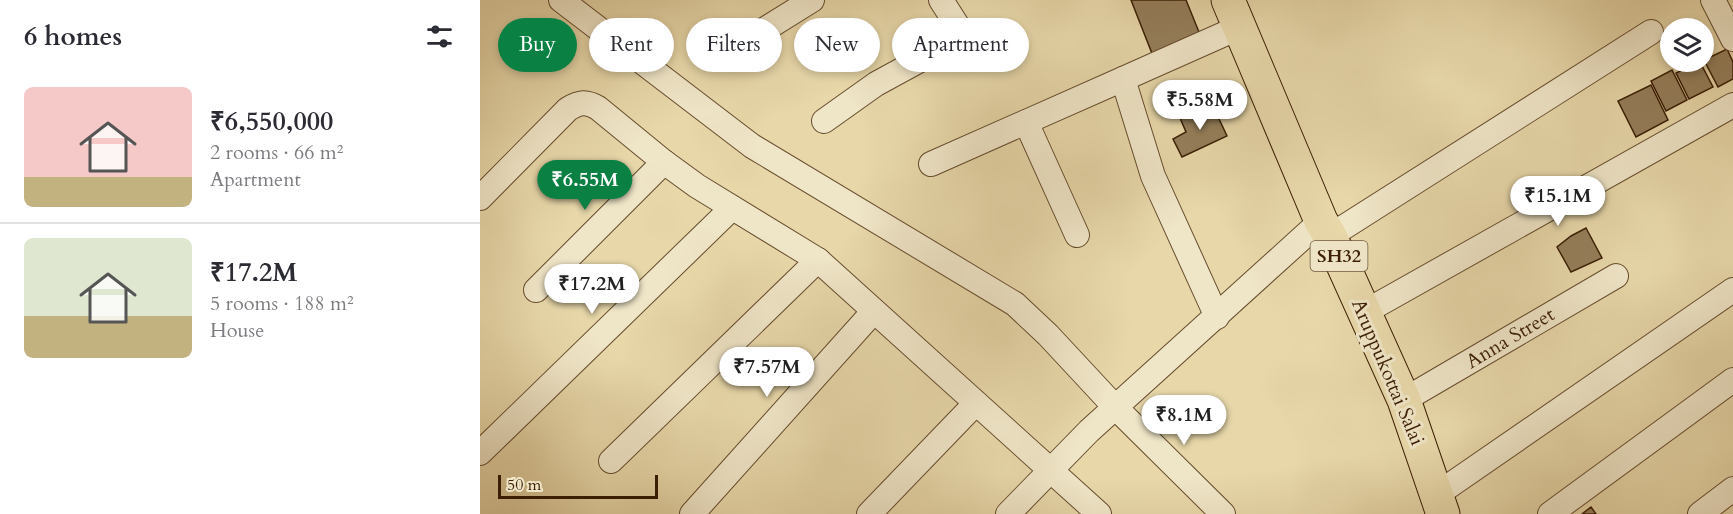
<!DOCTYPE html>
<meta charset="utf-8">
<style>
body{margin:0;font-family:Cardo,serif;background:#f7f7f7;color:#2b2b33;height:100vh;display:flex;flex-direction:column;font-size:22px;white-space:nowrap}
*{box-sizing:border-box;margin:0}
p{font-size:20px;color:#7c7c81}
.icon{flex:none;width:33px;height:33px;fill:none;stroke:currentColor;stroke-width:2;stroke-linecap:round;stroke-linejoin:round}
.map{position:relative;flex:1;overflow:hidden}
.details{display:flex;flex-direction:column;background:#fff;width:480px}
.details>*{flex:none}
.hud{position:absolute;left:18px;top:18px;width:570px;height:54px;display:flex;gap:12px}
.buttons{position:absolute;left:1180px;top:18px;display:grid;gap:12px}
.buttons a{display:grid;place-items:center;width:54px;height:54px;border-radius:50%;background:#fff;box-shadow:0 3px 9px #0003;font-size:30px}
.scale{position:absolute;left:18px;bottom:15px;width:160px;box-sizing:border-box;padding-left:6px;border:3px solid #3b1e04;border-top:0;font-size:16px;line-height:21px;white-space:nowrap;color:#3b1e04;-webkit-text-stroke:4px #efe5c7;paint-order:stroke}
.price{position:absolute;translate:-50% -51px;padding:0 14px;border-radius:21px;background:#fff;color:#222;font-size:20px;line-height:39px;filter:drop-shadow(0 2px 3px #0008)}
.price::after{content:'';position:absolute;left:50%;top:36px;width:18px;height:14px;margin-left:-9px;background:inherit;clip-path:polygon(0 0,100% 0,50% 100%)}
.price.selected{background:#0b8043;color:#fff}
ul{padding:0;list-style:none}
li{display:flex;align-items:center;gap:18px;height:150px;padding:0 24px}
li+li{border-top:2px solid #e1e1e2}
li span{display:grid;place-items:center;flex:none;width:168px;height:120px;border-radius:9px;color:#555}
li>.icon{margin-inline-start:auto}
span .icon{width:72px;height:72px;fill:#fffc;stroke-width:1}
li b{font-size:26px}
h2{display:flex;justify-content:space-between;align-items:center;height:72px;padding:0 24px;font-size:26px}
.chip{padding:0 21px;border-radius:27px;background:#fff;box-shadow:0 3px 9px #0003;font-size:21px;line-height:54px}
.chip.selected{background:#0b8043;color:#fff}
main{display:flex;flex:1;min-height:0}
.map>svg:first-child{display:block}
</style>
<main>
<section class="details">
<h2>6 homes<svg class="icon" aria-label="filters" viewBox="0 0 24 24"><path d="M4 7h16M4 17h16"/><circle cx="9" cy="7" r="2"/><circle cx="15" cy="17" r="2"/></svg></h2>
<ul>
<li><span style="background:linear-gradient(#f6c9c9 75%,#c2b280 0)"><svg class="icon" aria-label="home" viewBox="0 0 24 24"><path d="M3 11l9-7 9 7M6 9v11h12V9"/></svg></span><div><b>₹6,550,000</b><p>2 rooms · 66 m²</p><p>Apartment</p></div></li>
<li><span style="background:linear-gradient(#dfe7d0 65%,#c2b280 0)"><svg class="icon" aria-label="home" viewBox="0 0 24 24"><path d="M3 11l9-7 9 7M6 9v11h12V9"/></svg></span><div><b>₹17.2M</b><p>5 rooms · 188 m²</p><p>House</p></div></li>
</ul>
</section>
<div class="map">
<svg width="1253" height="514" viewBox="0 0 1253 514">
<rect width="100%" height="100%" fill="#e7d7a9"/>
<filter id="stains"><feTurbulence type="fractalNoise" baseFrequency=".00333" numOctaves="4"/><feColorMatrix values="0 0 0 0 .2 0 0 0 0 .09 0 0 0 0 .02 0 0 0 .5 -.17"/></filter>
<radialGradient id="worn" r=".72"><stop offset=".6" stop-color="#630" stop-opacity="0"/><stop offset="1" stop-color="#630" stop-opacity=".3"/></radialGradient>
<g fill="#947e5a" stroke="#3b1e04" stroke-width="1.5">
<path d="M651,0H706L721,37L673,56Z"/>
<path d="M1247,49L1253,62V79L1238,87L1224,60Z"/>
<path d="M1220,62L1233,87L1209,99L1196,73Z"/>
<path d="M1192,70L1207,100L1186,111L1171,81Z"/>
<path d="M1171,85L1188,120L1156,137L1138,101Z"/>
<path d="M732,104L747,136L702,157L693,139L706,132L700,118Z"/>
<path d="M1106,228L1122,258L1091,272L1077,247L1091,236Z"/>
<path d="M1111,507L1116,514H1102Z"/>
</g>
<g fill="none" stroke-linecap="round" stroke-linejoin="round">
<g stroke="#664c2d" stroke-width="26">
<g id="street">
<path d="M81,0L272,146L535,304L568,335L635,407L743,514"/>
<path d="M1233,0L1253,39"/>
<path d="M263,43L332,0"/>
<path d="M344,121L396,84L484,36L461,0"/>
<path d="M546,122L597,235"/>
<path d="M451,164L643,79"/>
<path d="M0,198L88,109C100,102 106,101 118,108L184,162L217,186L338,260L619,514"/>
<path d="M850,236L1171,32"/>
<path d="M56,290L184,162"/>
<path d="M883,313L1253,105"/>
<path d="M737,317L673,176L643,79L760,27"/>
<path d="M924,400L1136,276"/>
<path d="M0,453L252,208"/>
<path d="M131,461L338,260"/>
<path d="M956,495L1253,290"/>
<path d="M212,514L394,311"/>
<path d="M389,514L496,403"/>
<path d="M528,514L609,431L841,221"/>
<path d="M1070,514L1253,380"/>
<path d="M1220,514L1253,489"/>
</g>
</g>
<g stroke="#3b1e04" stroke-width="35">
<path id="primary" d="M748,0L841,221L850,236L924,400L963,514"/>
</g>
<use href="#street" stroke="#efe5c7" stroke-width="24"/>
<use href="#primary" stroke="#e7d7a9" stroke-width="33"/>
</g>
<g text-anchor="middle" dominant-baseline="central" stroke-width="6" stroke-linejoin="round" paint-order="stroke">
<rect fill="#efe5c7" stroke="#715a3e" stroke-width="1.5" x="830.5" y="241" width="57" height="30" rx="4.5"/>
<g font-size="18" font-weight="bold" fill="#3b1e04">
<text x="859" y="256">SH32</text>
</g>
<g font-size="20" fill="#3b1e04" stroke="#efe5c7">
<text transform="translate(1030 338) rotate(-31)">Anna Street</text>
<text transform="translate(908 372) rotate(67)">Aruppukottai Salai</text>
</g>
</g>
<rect width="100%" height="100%" filter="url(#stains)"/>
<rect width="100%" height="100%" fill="url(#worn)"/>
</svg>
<div class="buttons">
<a><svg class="icon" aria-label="layers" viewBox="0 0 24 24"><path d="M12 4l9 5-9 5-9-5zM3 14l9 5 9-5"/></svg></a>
</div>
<div class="scale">50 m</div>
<b class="price" style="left:720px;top:131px">₹5.58M</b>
<b class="price selected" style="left:105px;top:211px">₹6.55M</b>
<b class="price" style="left:1078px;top:227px">₹15.1M</b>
<b class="price" style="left:112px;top:315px">₹17.2M</b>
<b class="price" style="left:287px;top:398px">₹7.57M</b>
<b class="price" style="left:704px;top:446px">₹8.1M</b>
<div class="hud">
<a class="chip selected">Buy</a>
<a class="chip">Rent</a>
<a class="chip">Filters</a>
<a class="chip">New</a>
<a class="chip">Apartment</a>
</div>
</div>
</main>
